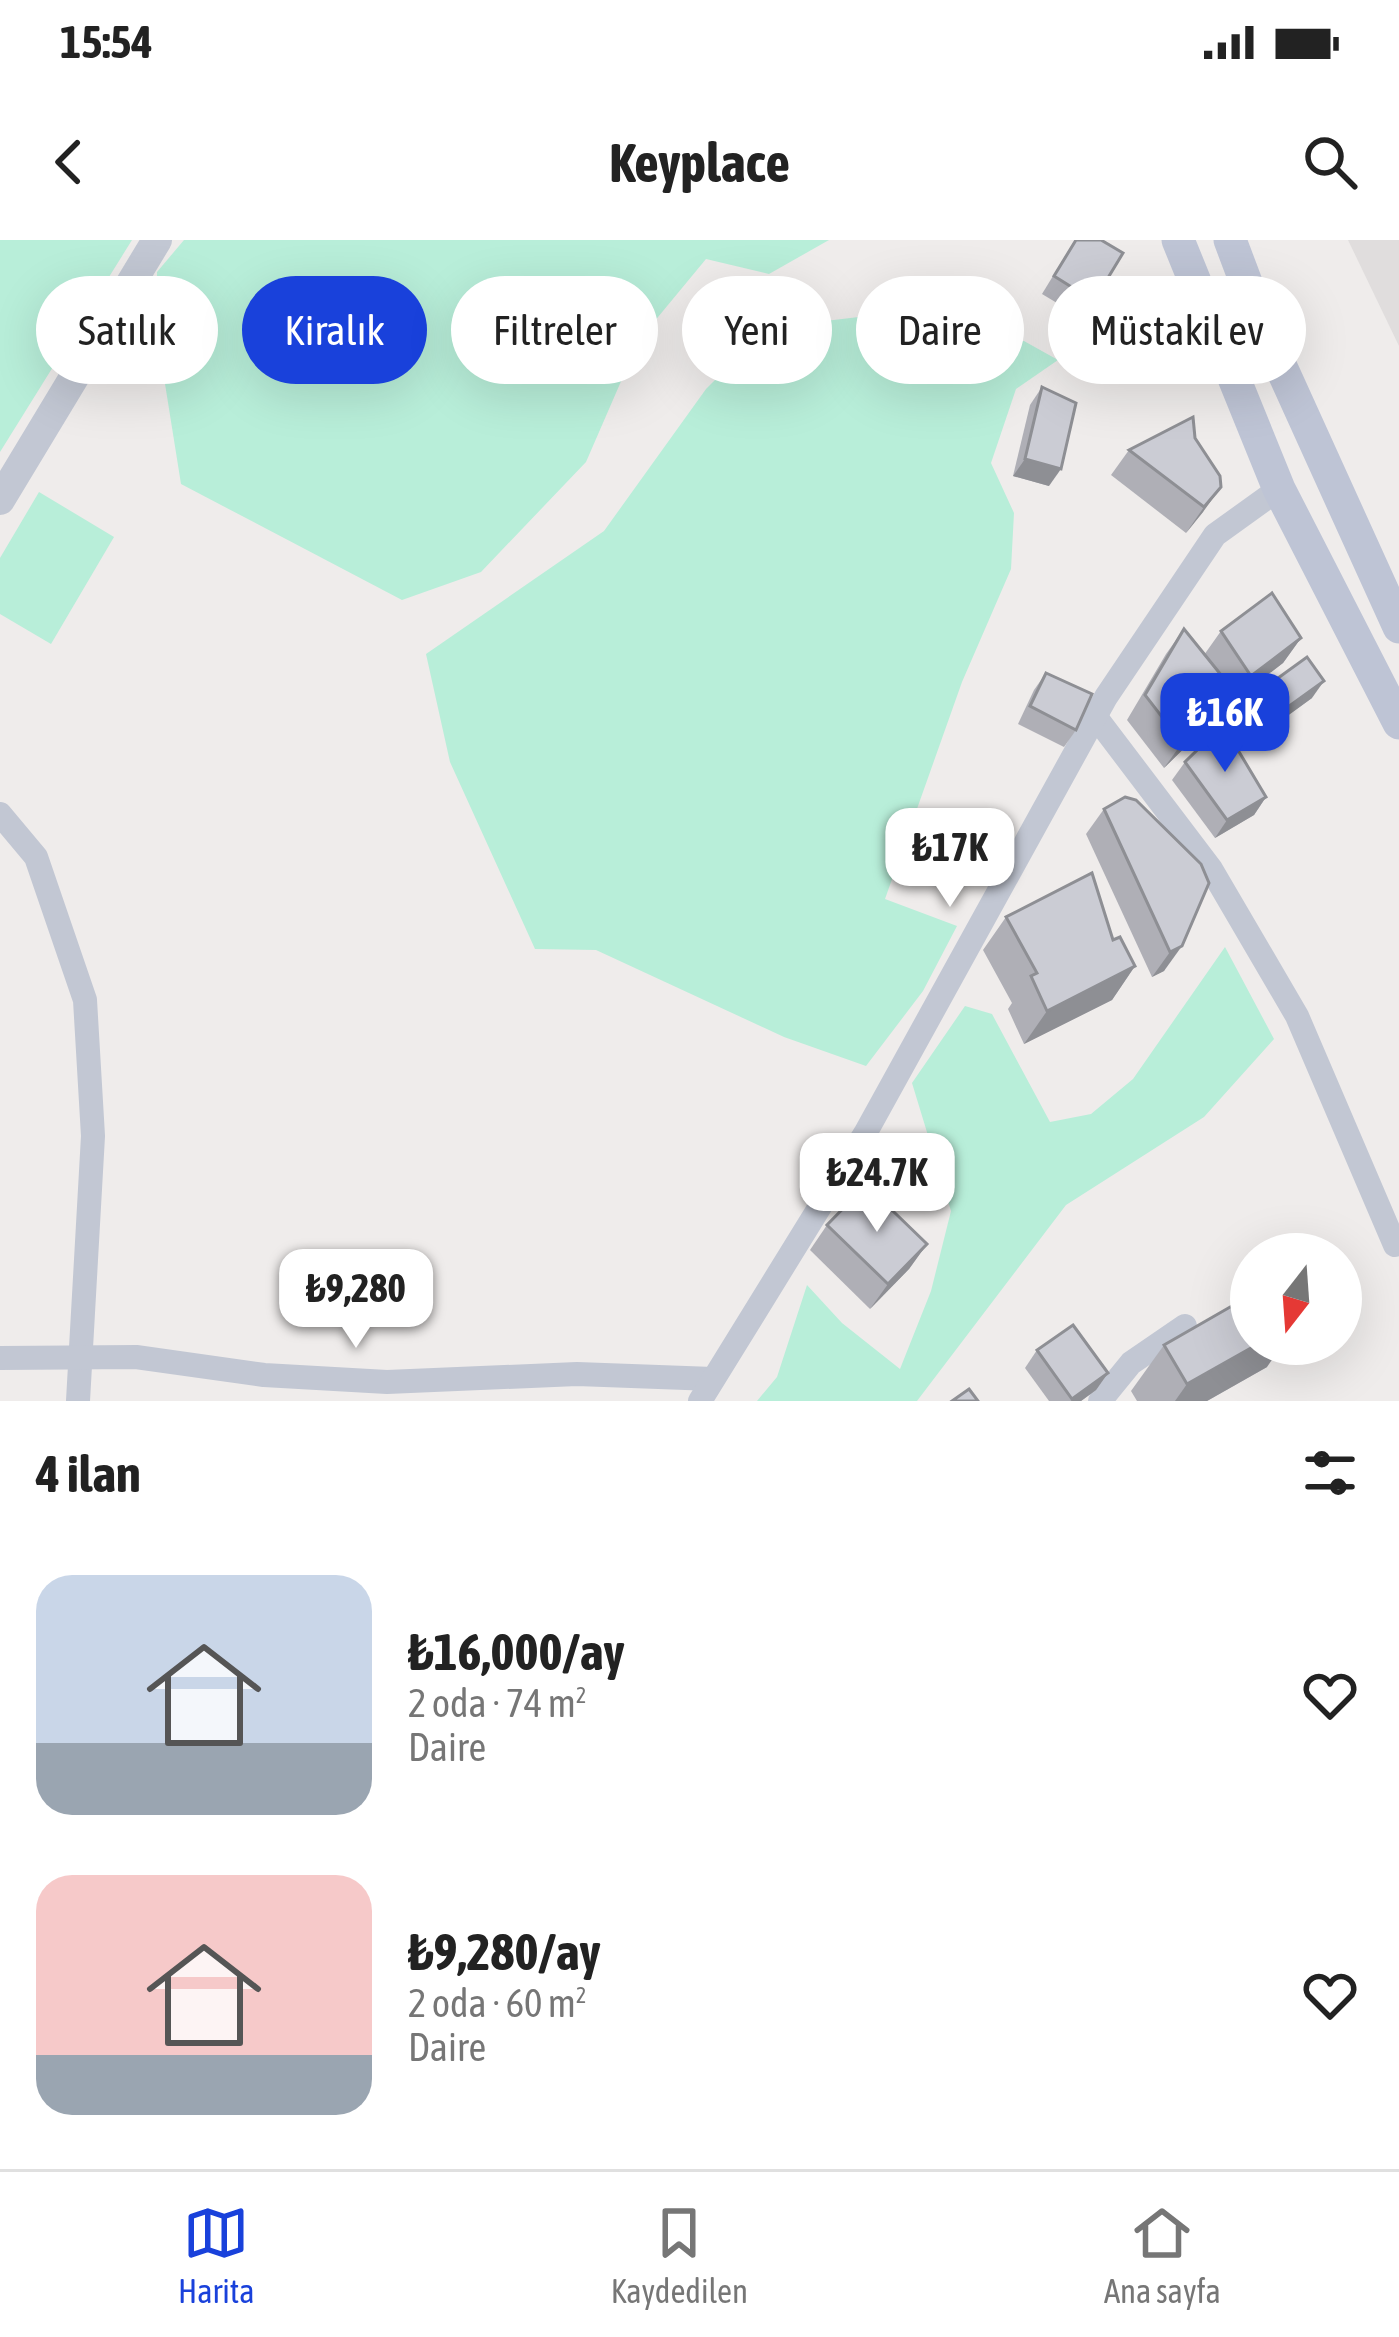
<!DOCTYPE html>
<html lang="tr">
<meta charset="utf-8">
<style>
body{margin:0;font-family:"Asap Condensed",sans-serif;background:#f2f2f2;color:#222;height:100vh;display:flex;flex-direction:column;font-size:45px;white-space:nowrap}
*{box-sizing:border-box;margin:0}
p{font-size:39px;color:#767676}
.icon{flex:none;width:66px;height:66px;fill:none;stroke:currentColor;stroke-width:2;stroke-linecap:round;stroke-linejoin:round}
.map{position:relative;height:1161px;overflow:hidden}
.sheet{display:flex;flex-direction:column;background:#fff;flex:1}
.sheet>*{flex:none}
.guide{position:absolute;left:36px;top:36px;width:1329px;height:108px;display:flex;gap:24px}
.needle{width:78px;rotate:197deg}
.controls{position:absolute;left:1230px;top:993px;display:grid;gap:24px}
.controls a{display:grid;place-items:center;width:132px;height:132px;border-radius:50%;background:#fff;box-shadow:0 12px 48px #0002;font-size:60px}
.price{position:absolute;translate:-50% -102px;padding:0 27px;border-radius:24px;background:#fff;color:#222;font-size:39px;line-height:78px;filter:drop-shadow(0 3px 6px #0008)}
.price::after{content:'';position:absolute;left:50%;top:72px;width:36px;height:27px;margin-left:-18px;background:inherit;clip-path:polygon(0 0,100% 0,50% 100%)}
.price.selected{background:#1941db;color:#fff}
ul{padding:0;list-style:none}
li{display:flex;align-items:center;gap:36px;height:300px;padding:0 36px}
li span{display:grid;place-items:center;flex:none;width:336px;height:240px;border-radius:36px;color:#555}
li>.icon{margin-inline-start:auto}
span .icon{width:144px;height:144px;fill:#fffc;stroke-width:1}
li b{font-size:51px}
h2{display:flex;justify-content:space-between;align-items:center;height:144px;padding:0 36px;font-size:51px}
.tag{padding:0 42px;border-radius:54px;background:#fff;box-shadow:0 12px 48px #0002;font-size:42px;line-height:108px}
.tag.selected{background:#1941db;color:#fff}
.status{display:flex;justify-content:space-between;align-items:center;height:84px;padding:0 60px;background:#fff;direction:ltr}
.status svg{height:33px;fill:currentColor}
header{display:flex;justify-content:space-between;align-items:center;height:156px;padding:0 36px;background:#fff;font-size:54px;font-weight:700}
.tab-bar{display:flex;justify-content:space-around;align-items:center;height:168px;border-top:3px solid #e0e0e0;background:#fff;font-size:33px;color:#767676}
.tab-bar a{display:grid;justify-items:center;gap:6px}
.tab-bar .selected{color:#1941db}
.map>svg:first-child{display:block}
</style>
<div class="status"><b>15:54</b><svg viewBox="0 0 49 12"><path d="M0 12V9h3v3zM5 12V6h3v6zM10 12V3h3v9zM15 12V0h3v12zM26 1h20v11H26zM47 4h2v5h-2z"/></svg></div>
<header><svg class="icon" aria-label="back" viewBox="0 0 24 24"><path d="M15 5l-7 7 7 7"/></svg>Keyplace<svg class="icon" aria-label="search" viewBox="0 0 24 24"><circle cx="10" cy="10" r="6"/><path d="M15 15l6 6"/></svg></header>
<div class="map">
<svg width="1399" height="1161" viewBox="0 0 1399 1161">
<rect width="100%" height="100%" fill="#efeceb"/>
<path fill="#e0dddd" d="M1348,0H1399V106Z"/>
<g fill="#b8eed9">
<path d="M0,0H132L0,212Z"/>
<path d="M184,0H829L769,34L706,19L639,100L586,222L481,332L402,360L181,244L158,100L157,32Z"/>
<path d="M917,70L959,104L1024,101L1058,120L1016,149L991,223L1014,273L1011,329L962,442L885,659L957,686L923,751L866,826L784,797L596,710L535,709L450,522L426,414L604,291L706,149L767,88Z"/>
<path d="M39,252L114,297L51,404L0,374V318Z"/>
<path d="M1225,707L1274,799L1204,877L1066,965L917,1161H757L777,1137L807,1045L842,1083L900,1129L931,1051L951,971L912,843L965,766L992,774L1050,882L1091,874L1133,839Z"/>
</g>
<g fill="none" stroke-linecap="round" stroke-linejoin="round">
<g stroke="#c2c7d3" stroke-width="24">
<path d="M1095,476L1211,629L1297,776L1395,1005"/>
<path d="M0,574L36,617L85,760L93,896L78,1161"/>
<path d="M0,1118L136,1117L264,1135L387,1142L577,1134L713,1139"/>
<path d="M700,1161L866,892L1106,457L1215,295L1279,249"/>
<path d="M1100,1161L1131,1123L1185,1086"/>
</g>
<path stroke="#c2c7d3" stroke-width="30" d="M0,260L157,0"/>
<g stroke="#bec4d5" stroke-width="33">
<path d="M1178,0L1279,249L1399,483"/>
<path d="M1230,0L1262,85L1399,387"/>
</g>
</g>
<g fill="#afafb6">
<path d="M1075,0H1101L1094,61L1082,78L1042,54Z"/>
<path d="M1042,147L1049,246L1013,236L1030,165Z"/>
<path d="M1195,198L1220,236L1203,272L1186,293L1111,235L1129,210Z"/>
<path d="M1184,389L1204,415L1221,391L1301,398L1283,423L1233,461L1230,456L1216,477L1164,528L1127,480L1166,414Z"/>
<path d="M1046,433L1076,490L1064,507L1018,484L1034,450Z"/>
<path d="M1263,449L1312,458L1268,490L1251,466Z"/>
<path d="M1185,522L1266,557L1254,575L1215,598L1172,540Z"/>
<path d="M1104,569L1201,624L1164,731L1152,737L1086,594Z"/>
<path d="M1006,677L1113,700L1135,726L1112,760L1024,804L1008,769L1012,763L983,710Z"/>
<path d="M827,985L927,1004L909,1029L870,1069L810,1010Z"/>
<path d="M1164,1105L1267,1127L1207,1161H1137L1131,1151Z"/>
<path d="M1037,1110L1108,1133L1096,1150L1081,1161H1049L1025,1128Z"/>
</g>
<g fill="#8e8f94">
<path d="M1025,219L1061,229L1049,246L1013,236Z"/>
<path d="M1221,247L1203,272L1186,293L1204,267Z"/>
<path d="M1301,398L1283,423L1233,461L1251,436Z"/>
<path d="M1324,441L1312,458L1268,490L1281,472Z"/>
<path d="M1234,451L1216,477L1164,528L1182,503Z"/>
<path d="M1266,557L1254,575L1215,598L1227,580Z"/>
<path d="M1182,706L1164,731L1152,737L1170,712Z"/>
<path d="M1135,726L1112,760L1024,804L1047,771Z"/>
<path d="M927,1004L909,1029L870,1069L888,1044Z"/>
<path d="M1258,1104H1283L1267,1127L1207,1161H1175L1187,1144Z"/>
<path d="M1108,1133L1096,1150L1081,1161H1071Z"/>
</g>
<g fill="#cbccd4" stroke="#8e8f94" stroke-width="3">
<path d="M1076,0H1101L1123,13L1094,61L1054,36Z"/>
<path d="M1042,147L1076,163L1061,229L1025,219Z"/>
<path d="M1193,177L1195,198L1220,236L1221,247L1204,267L1129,210Z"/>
<path d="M1272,353L1301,398L1251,436L1221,391Z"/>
<path d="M1184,389L1234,451L1182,503L1145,455Z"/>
<path d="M1307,417L1324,441L1281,472L1263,449Z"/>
<path d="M1046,433L1092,454L1076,490L1030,466Z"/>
<path d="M1223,485L1266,557L1227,580L1185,522Z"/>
<path d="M1125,557L1136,560L1201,624L1209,643L1182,706L1170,712L1104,569Z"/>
<path d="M1092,633L1113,700L1120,697L1135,726L1047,771L1031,736L1037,733L1006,677Z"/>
<path d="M866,945L927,1004L888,1044L827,985Z"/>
<path d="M1251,1055V1104H1258L1187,1144L1164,1105Z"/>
<path d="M1073,1085L1108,1133L1072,1159L1037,1110Z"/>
<path d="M969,1149L978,1161H952Z"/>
</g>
</svg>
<div class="controls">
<a><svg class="needle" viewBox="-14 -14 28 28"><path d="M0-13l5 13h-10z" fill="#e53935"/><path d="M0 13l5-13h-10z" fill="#767676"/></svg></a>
</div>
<b class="price selected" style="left:1225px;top:535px">₺16K</b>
<b class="price" style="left:950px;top:670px">₺17K</b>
<b class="price" style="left:877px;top:995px">₺24.7K</b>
<b class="price" style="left:356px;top:1111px">₺9,280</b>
<div class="guide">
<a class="tag">Satılık</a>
<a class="tag selected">Kiralık</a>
<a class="tag">Filtreler</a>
<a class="tag">Yeni</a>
<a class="tag">Daire</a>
<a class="tag">Müstakil ev</a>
</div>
</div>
<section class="sheet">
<h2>4 ilan<svg class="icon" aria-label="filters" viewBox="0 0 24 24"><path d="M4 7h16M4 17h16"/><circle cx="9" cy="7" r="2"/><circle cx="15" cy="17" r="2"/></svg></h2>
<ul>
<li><span style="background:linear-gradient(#c9d6e8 70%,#9aa5b1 0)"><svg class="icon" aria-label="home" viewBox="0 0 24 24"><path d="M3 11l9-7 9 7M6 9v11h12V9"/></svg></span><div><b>₺16,000/ay</b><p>2 oda · 74 m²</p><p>Daire</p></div><svg class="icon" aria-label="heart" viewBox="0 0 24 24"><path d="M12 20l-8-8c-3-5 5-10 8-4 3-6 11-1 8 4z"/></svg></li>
<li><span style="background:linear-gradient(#f6c9c9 75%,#9aa5b1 0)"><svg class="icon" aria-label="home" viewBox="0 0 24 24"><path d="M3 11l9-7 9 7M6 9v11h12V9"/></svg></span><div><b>₺9,280/ay</b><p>2 oda · 60 m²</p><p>Daire</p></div><svg class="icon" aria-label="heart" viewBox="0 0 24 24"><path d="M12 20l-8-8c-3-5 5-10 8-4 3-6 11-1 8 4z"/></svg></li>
</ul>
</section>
<nav class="tab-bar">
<a class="selected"><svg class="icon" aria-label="map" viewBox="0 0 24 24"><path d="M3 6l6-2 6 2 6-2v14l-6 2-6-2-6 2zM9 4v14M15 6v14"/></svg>Harita</a>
<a><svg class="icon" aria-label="saved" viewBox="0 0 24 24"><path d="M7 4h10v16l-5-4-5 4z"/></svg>Kaydedilen</a>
<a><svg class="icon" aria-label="home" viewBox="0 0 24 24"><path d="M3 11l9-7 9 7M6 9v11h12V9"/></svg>Ana sayfa</a>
</nav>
